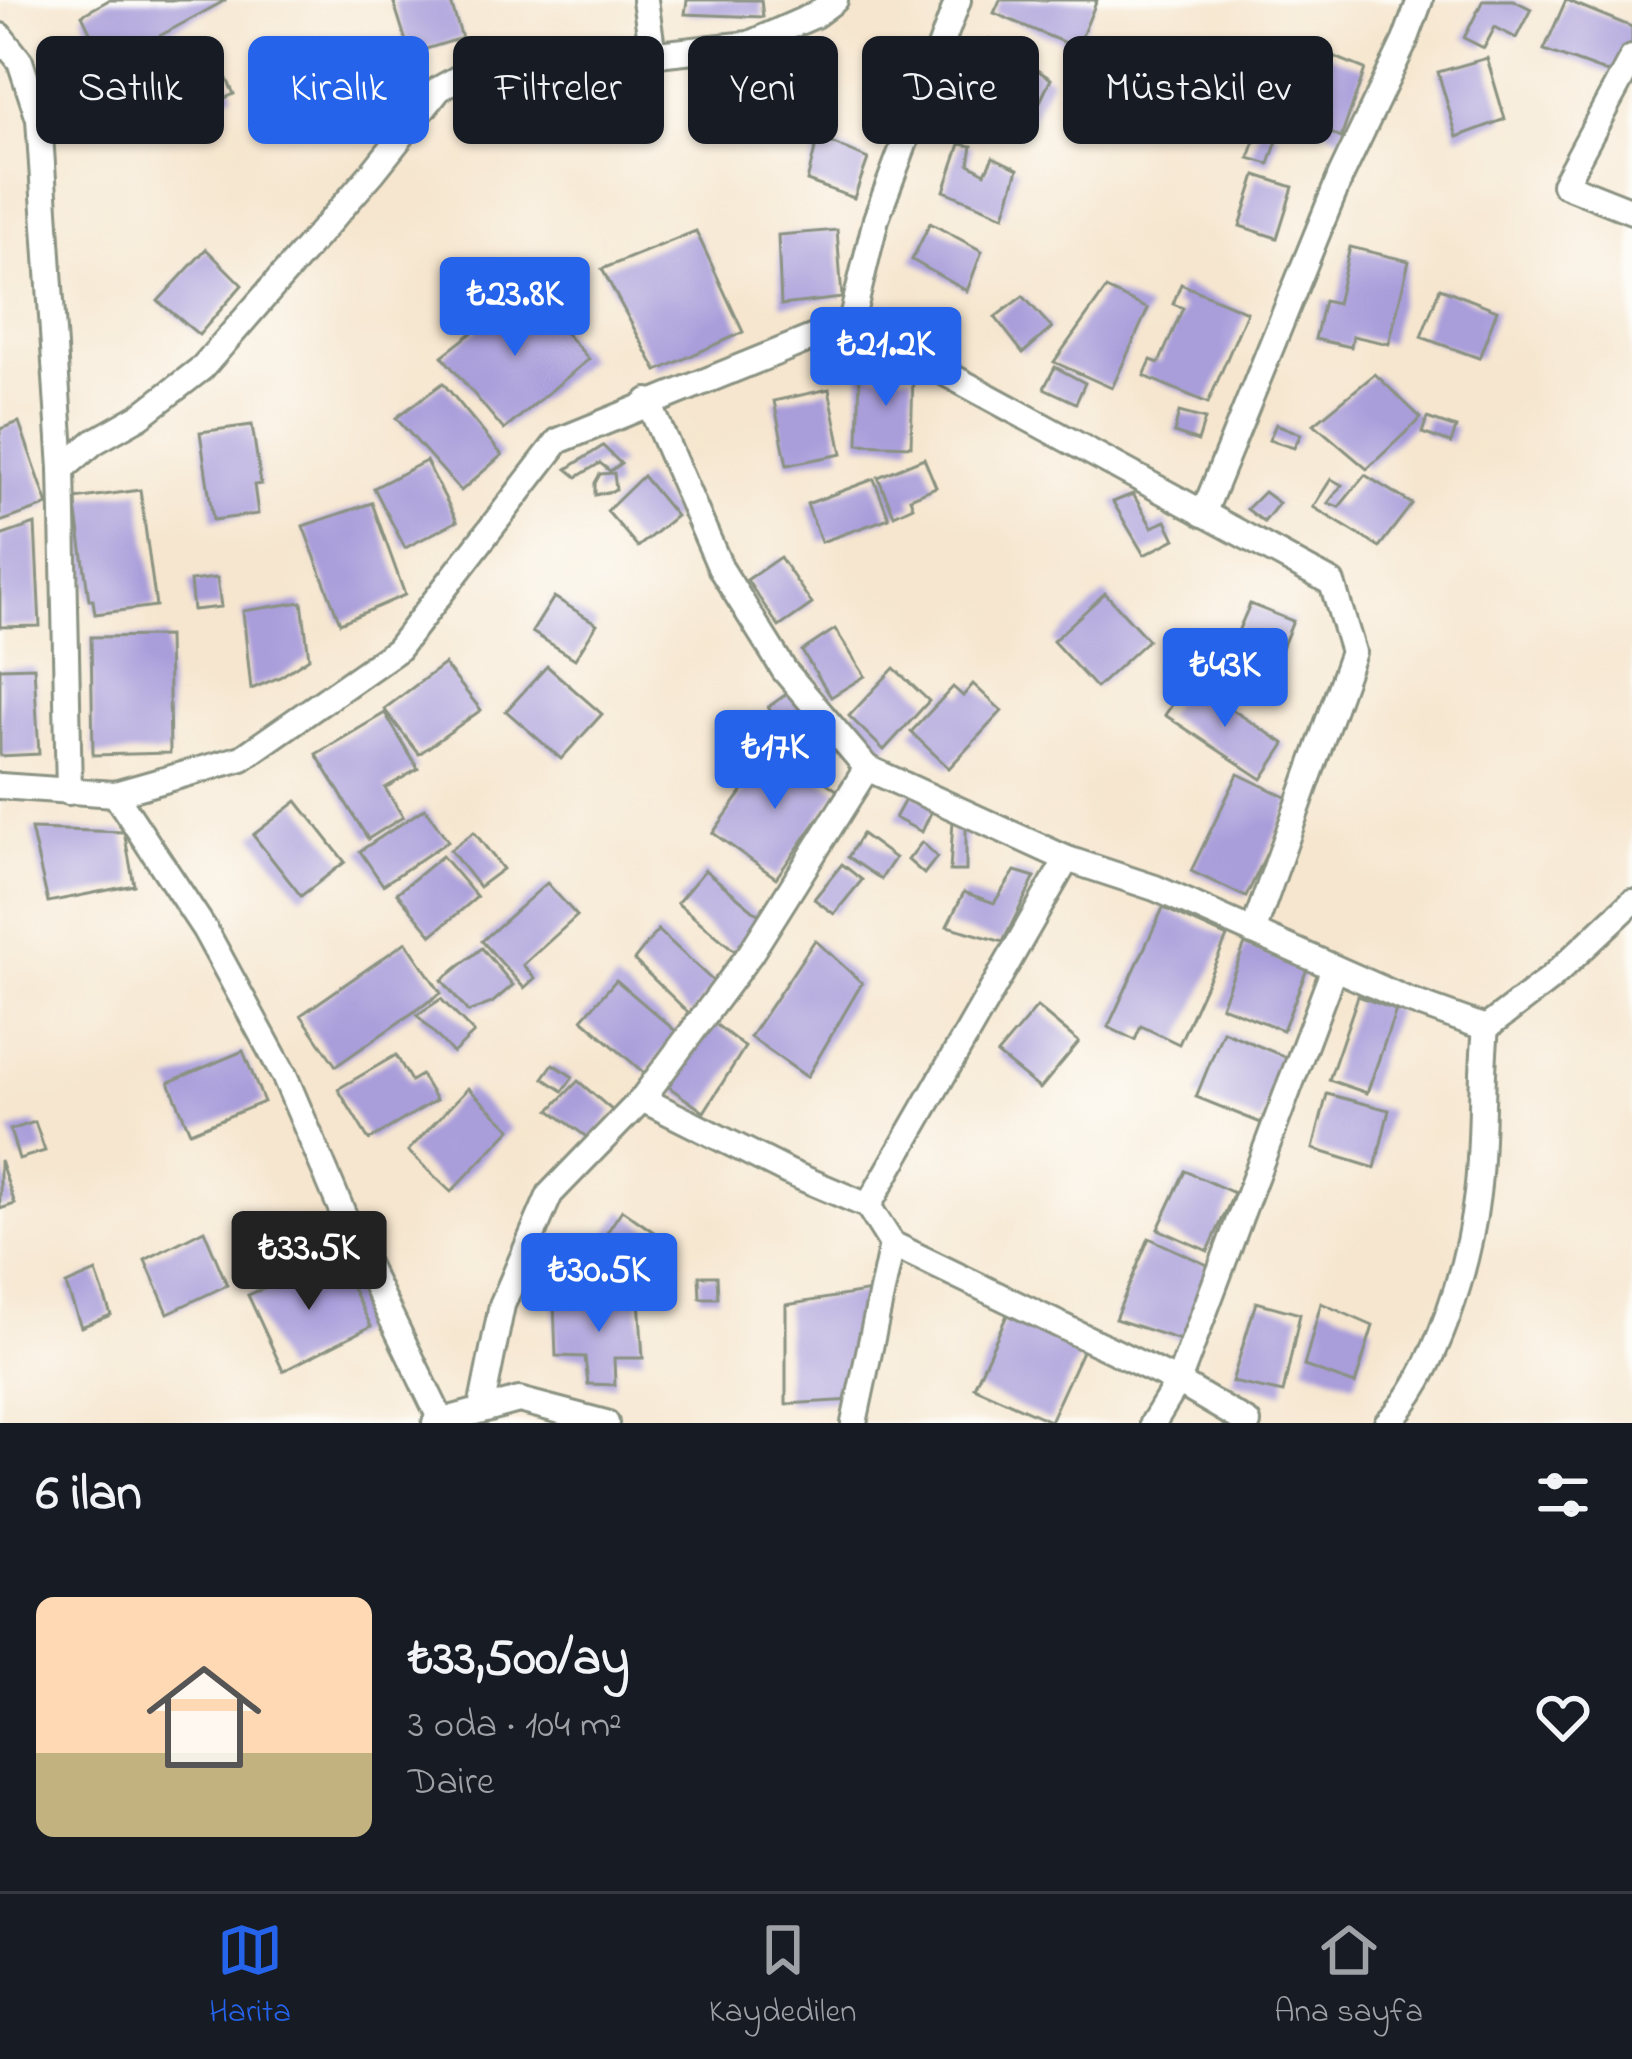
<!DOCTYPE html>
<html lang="tr">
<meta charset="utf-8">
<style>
body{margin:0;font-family:"Indie Flower",sans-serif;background:#242831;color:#f1f3f6;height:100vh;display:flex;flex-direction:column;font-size:45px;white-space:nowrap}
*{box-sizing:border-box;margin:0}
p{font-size:39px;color:#9ea1a6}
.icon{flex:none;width:66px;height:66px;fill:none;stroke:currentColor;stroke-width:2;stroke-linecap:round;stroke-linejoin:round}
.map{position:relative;height:1423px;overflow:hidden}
.side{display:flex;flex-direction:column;background:#171b24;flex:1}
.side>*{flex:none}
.top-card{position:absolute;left:36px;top:36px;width:1560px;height:108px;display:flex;gap:24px}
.price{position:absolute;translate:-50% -102px;padding:0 27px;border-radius:12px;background:#2563eb;color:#fff;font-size:39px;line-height:78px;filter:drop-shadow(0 3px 6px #0008)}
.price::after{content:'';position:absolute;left:50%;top:72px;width:36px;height:27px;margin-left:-18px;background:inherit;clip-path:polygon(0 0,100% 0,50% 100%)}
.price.active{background:#222;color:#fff}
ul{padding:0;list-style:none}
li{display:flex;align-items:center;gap:36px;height:300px;padding:0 36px}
li span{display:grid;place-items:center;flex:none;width:336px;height:240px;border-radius:18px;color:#555}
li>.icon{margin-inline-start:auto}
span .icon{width:144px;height:144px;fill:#fffc;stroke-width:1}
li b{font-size:51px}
h2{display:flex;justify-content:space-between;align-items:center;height:144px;padding:0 36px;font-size:51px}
.chip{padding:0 42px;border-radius:18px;background:#171b24;box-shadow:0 3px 9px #0004;font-size:42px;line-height:108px}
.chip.active{background:#2563eb;color:#fff}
.menu{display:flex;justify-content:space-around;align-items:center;height:168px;border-top:3px solid #363941;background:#171b24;font-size:33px;color:#9ea1a6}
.menu a{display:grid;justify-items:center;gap:6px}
.menu .active{color:#2563eb}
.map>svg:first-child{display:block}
</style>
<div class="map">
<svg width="1632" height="1423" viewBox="0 0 1632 1423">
<rect width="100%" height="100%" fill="#fdfcf7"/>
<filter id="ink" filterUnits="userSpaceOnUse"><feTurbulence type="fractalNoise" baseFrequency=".00833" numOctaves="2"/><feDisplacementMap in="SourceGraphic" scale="24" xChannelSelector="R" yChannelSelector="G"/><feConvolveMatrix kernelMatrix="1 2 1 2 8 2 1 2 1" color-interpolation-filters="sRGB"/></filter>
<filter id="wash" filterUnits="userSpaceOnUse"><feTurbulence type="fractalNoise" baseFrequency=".004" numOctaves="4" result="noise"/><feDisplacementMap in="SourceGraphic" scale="48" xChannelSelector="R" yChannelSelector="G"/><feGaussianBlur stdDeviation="2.7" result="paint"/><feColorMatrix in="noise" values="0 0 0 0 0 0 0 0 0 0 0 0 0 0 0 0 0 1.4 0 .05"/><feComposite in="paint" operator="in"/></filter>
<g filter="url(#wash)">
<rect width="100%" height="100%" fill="#f6e6cf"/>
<g id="blocks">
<g fill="#a99dda">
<path d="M109,0H226L106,65L82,15Z"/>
<path d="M393,0H450L462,38L410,54Z"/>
<path d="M687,0H761L763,17L685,14Z"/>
<path d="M1000,0H1097L1077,48L994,13Z"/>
<path d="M1483,0H1513L1531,9L1516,38L1495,27L1484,48L1464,38Z"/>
<path d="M1566,0L1632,27V46L1619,77L1544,50Z"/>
<path d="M989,39L1051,79L1029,124L967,99Z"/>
<path d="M1325,53L1365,69L1341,138L1294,115Z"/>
<path d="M217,58L234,94L196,111L187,92L203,85L196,68Z"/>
<path d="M1487,58L1505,119L1457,137L1438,72Z"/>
<path d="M1260,126L1279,135L1269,164L1249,158Z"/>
<path d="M818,137L868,159L854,198L807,181Z"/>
<path d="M960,144L972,146L969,164L985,173L993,157L1018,169L1004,216L944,191Z"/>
<path d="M1256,175L1293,187L1277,238L1240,226Z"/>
<path d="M930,223L982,251L967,291L912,260Z"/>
<path d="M837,230L842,298L781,305L778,235Z"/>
<path d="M696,231L743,332L657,371L602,269Z"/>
<path d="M1350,247L1409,261L1389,344L1353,336L1351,347L1315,339L1324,301L1337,304Z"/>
<path d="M206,249L242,285L199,335L158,301Z"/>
<path d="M1181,284L1247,312L1208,403L1144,376L1151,360L1159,363L1183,308L1173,304Z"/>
<path d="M1440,288L1497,310L1479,358L1421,337Z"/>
<path d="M1106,289L1148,309L1112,388L1054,362Z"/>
<path d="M527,290L589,359L504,430L442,356Z"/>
<path d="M1023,296L1052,328L1023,353L995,317Z"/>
<path d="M1055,367L1085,383L1076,403L1044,388Z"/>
<path d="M860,373L913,375L911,446L858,444Z"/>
<path d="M1375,374L1421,418L1367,469L1314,424Z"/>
<path d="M443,383L502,455L461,491L396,418Z"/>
<path d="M829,389L842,454L787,465L774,401Z"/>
<path d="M1179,412L1205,419L1198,441L1174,433Z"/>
<path d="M1427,418L1456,428L1451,443L1422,433Z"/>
<path d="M19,422L48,505L0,522V429Z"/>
<path d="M1276,424L1301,434L1294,448L1269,440Z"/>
<path d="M252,425L261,484L254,485L258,514L213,520L200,432Z"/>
<path d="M603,446L621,464L610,471L600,463L577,477L567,469Z"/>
<path d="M924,458L936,487L910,498L913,506L894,515L878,477Z"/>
<path d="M426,461L457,521L405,548L374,488Z"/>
<path d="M614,473L616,490L595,495V483L600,474Z"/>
<path d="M1365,475L1412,504L1379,547L1313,507L1331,479L1342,485L1328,503L1339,507Z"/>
<path d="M643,476L676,516L638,547L607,511Z"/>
<path d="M874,479L889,518L821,542L807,504Z"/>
<path d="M140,490L156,606L95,614L93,600H89L75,499Z"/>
<path d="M1264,492L1279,503L1264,522L1247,509Z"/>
<path d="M1133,494L1152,527L1166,521L1175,539L1144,555L1113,502Z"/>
<path d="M372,503L405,595L340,623L303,526Z"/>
<path d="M35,524L40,626L0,627V536Z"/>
<path d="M780,557L812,604L779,627L747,580Z"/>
<path d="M217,578L221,607L193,610L190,581Z"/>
<path d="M1105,593L1148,640L1096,688L1053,641Z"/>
<path d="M554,597L597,624L575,659L532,632Z"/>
<path d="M302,602L309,658L280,677L251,689L243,611Z"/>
<path d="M1250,604L1293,621L1274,667L1230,650Z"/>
<path d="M835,629L865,676L831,697L802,651Z"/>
<path d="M168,636L170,753L93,755L91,637Z"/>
<path d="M444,664L481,710L419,754L384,709Z"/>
<path d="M547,666L602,714L561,759L506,711Z"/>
<path d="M34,667L39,754L0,756V668Z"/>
<path d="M894,668L929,701L884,750L849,716Z"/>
<path d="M1188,681L1285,744L1262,779L1165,715Z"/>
<path d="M973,684L1002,711L949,768L911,732L953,687L963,696Z"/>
<path d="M792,690L833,750L808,766L768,707Z"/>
<path d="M385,713L418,769L385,788L403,817L368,839L316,754Z"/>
<path d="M775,746L838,791L776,878L713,833Z"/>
<path d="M1238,774L1292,800L1246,897L1191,871Z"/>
<path d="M910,791L935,804L922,832L895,818Z"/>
<path d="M297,801L345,862L301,896L253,835Z"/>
<path d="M425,808L448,841L383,885L360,851Z"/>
<path d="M953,820L966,821V871H950Z"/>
<path d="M31,829L124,832L134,885L48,902Z"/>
<path d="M474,832L503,869L479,887L450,850Z"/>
<path d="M862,834L895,858L881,879L848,857Z"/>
<path d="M922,842L937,857L924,874L908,860Z"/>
<path d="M442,856L477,897L432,935L397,893Z"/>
<path d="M842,864L862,880L834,914L814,899Z"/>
<path d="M705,870L764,919L736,952L677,903Z"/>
<path d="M1015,871L1035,877L1003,942L947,926L964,892L994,903Z"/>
<path d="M547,883L577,916L523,965L535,978L524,988L482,941Z"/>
<path d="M1163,908L1227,937L1179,1044L1141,1026L1135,1040L1108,1027Z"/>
<path d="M658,930L716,984L691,1015L634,960Z"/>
<path d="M815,940L862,983L807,1077L750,1037Z"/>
<path d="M406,942L441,993L336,1066L301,1015Z"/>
<path d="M1245,944L1307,969L1283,1030L1221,1006Z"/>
<path d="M482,948L513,985L492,1003L468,1012L442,980Z"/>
<path d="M616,980L679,1034L644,1073L582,1019Z"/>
<path d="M1358,996L1396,1010L1367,1093L1329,1080Z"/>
<path d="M441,999L474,1033L453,1053L417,1015Z"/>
<path d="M1037,1007L1079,1042L1040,1089L997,1054Z"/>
<path d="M710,1020L745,1047L704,1112L666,1085Z"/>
<path d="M1223,1031L1288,1058L1261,1123L1196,1097Z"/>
<path d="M243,1051L264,1102L190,1132L169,1082Z"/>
<path d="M396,1055L411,1081L421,1075L436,1100L369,1140L338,1089Z"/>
<path d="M553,1064L573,1077L563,1091L543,1078Z"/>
<path d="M578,1081L613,1111L592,1141L550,1110Z"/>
<path d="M468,1088L511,1129L451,1192L408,1151Z"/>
<path d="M1327,1094L1389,1110L1375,1168L1313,1149Z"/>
<path d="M35,1122L45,1151L19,1159L10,1130Z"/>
<path d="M0,1160L15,1204L0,1209Z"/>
<path d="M1185,1171L1234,1193L1208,1251L1158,1229Z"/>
<path d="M622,1210L658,1235L628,1280L592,1255Z"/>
<path d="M204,1230L227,1285L168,1313L145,1260Z"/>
<path d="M1149,1238L1216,1269L1186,1342L1115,1319Z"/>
<path d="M337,1258L371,1326L283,1371L248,1295Z"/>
<path d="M96,1272L111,1315L81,1327L66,1285Z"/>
<path d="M699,1276H717L718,1298H700Z"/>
<path d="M877,1290L854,1400L786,1404V1305Z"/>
<path d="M639,1299L643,1358H614L615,1385L588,1384L585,1357L556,1356L554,1302Z"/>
<path d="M1256,1302L1300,1314L1283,1393L1232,1382Z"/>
<path d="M1321,1303L1373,1326L1355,1384L1304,1366Z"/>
<path d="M1007,1315L1083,1349L1050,1421L974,1387Z"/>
</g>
</g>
</g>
<g filter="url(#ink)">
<use href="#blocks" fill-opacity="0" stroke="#8a9282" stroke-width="3"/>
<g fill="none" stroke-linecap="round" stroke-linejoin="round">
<g stroke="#8a9282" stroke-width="30">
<g id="minor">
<path d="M645,0L653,54"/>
<path d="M0,36L20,61L39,119L62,469L69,792"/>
<path d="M1632,58L1564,184L1632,211"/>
<path d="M851,322L1332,583L1353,652L1253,932"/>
<path d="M648,401L721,569L784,670L867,768L1067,859L1155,888L1405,999L1486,1028"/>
<path d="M62,469L94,442L140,416L202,368L373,172L439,89L464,75L749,44L815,15L835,0"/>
<path d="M1203,514L1341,175L1405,41L1420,0"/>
<path d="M0,786L115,794L242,758L397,650L558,441L851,322L876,219L958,0"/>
<path d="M115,794L205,930L285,1077L359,1251L441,1420"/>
<path d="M642,1099L788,1172L868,1206L892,1244L1178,1382L1248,1423"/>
<path d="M868,1206L1067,859"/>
<path d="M481,1409L502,1305L550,1194L642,1099L750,954L867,768"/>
<path d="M435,1423L519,1400L606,1423"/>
<path d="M854,1423L892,1244"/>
<path d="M1153,1423L1178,1382L1334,968"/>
<path d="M1387,1423C1437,1374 1469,1262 1477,1194C1484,1139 1480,1083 1486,1028L1551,978L1632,902"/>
</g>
</g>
<use href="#minor" stroke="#fff" stroke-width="24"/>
</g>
</g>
</svg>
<b class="price" style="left:515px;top:359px">₺23.8K</b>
<b class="price" style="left:886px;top:409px">₺21.2K</b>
<b class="price" style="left:1225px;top:730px">₺43K</b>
<b class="price" style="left:775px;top:812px">₺17K</b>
<b class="price active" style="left:309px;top:1313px">₺33.5K</b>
<b class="price" style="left:599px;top:1335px">₺30.5K</b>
<div class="top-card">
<a class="chip">Satılık</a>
<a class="chip active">Kiralık</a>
<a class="chip">Filtreler</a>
<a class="chip">Yeni</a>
<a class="chip">Daire</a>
<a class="chip">Müstakil ev</a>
</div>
</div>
<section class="side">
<h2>6 ilan<svg class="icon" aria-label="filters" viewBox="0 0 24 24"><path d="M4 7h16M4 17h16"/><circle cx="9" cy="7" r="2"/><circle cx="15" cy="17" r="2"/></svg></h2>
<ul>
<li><span style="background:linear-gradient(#ffd9b3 65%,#c2b280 0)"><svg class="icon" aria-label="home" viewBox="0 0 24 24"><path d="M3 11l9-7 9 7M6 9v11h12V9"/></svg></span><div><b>₺33,500/ay</b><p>3 oda · 104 m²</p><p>Daire</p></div><svg class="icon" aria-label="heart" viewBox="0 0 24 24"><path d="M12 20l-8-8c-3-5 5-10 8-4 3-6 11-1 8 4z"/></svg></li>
</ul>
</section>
<nav class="menu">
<a class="active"><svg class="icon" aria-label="map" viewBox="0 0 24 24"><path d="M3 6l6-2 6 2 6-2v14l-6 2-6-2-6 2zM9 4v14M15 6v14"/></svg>Harita</a>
<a><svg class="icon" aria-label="saved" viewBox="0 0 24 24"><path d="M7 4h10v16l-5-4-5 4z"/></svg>Kaydedilen</a>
<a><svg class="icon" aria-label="home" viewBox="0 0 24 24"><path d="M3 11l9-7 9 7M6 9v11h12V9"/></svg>Ana sayfa</a>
</nav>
